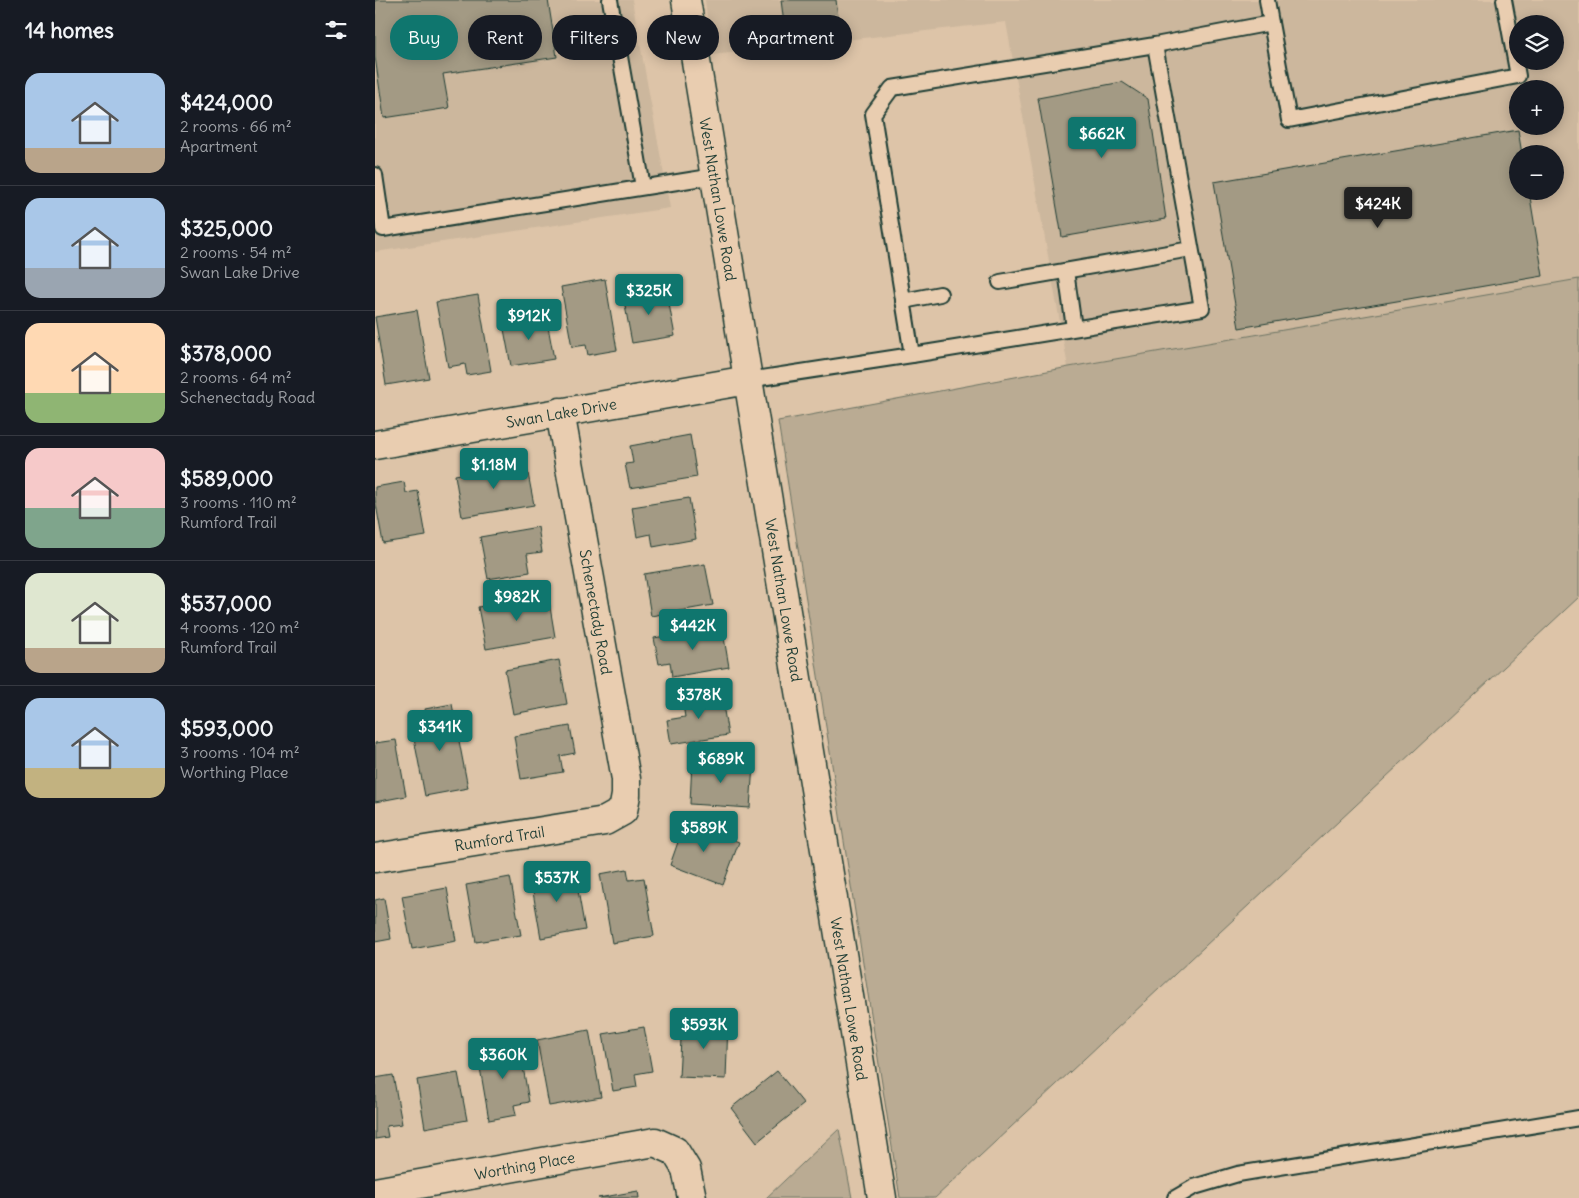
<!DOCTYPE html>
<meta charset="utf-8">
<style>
body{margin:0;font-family:Delius,sans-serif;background:#242831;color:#f1f3f6;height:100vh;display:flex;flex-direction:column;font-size:19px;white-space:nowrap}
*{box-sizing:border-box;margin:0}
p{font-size:16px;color:#9ea1a6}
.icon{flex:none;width:28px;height:28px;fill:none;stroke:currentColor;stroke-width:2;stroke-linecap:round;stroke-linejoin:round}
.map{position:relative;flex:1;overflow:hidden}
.panel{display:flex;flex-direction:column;background:#171b24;width:375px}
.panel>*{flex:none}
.guide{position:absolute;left:15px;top:15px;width:475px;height:45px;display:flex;gap:10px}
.controls{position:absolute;left:1134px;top:15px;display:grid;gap:10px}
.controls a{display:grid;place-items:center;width:55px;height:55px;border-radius:50%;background:#171b24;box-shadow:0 2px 12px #0003;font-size:25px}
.price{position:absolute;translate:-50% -42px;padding:0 11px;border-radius:5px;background:#0f766e;color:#fff;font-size:16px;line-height:32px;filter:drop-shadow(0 1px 2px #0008)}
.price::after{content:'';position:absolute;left:50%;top:30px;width:15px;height:11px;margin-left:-8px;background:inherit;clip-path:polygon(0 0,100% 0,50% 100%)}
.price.active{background:#222;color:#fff}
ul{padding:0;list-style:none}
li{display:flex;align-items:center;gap:15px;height:125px;padding:0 25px}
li+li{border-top:1px solid #363941}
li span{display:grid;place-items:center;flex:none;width:140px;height:100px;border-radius:15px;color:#555}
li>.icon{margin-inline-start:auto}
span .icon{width:60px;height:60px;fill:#fffc;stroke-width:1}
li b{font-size:21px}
h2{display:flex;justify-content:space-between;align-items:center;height:60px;padding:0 25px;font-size:21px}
.chip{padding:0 18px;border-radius:22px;background:#171b24;box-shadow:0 2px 12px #0003;font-size:18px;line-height:45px}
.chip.active{background:#0f766e;color:#fff}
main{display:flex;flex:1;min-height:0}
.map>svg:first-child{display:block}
</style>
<main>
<section class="panel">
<h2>14 homes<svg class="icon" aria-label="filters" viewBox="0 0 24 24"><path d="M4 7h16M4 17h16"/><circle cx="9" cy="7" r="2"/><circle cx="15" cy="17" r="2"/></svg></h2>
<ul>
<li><span style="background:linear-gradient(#a9c7e8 75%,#b9a48a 0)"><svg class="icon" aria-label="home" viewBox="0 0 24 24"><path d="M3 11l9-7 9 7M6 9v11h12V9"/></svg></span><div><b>$424,000</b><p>2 rooms · 66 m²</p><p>Apartment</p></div></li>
<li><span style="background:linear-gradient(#a9c7e8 70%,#9aa5b1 0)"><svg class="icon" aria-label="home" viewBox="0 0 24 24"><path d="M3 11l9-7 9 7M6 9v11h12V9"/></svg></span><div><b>$325,000</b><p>2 rooms · 54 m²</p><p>Swan Lake Drive</p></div></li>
<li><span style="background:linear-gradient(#ffd9b3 70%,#8fb573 0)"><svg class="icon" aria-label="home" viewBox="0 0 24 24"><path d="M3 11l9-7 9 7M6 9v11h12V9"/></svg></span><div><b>$378,000</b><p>2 rooms · 64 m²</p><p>Schenectady Road</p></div></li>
<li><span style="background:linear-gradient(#f6c9c9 60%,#7fa58c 0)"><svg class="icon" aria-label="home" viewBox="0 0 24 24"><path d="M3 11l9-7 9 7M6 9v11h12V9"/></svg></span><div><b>$589,000</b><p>3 rooms · 110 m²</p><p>Rumford Trail</p></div></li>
<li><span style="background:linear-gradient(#dfe7d0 75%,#b9a48a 0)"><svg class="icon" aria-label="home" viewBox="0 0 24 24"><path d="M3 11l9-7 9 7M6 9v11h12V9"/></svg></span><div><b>$537,000</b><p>4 rooms · 120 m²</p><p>Rumford Trail</p></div></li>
<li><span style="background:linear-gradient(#a9c7e8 70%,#c2b280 0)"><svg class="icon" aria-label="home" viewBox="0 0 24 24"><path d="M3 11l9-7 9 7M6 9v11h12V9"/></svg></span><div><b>$593,000</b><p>3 rooms · 104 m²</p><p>Worthing Place</p></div></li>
</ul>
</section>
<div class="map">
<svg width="1204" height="1198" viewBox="0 0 1204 1198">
<rect width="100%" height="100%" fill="#ddc4a8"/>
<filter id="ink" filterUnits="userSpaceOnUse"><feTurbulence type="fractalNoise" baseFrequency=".02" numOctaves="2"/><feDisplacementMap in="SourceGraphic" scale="10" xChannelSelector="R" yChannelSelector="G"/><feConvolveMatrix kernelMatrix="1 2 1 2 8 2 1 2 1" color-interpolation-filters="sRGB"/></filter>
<g filter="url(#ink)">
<g fill="#ccb79d" fill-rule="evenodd">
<path d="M0,0H257L295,208L0,252Z"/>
<path d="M330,0H1204V280L693,367L631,22L337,55ZM1142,24H1180V61H1142ZM1142,89H1180V126H1142ZM1142,154H1180V191H1142Z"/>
</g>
<g fill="#baab93" stroke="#6c7464">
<path d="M1204,279V597L560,1198H525L403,421L694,367Z"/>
<path d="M464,1129L477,1198H391Z"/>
</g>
<g fill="#a39a84" stroke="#1f3d34">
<path d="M0,0H173L182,57L68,74L74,108L9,118L0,57Z"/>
<path d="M406,0H461L463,17L409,24Z"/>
<path d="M747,82L773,99L791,219L687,237L663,98Z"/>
<path d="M1143,130L1147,154H1142V191H1154L1168,276L864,328L839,182Z"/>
<path d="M230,279L242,350L213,355L211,345L197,347L186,287Z"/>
<path d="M291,288L300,336L257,343L248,295Z"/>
<path d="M103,295L116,371L92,375L90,364L73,367L61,302Z"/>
<path d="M42,310L54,378L11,385L0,317Z"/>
<path d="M171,316L179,359L136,366L128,324Z"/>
<path d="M315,435L322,477L255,488L250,464L258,463L255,446Z"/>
<path d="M151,463L159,505L87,517L80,475Z"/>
<path d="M29,482L31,493L43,491L51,536L8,543L0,499V487Z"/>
<path d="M314,498L321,539L278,547L276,534L262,537L257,507Z"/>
<path d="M163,527L167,552L152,554L155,572L113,579L105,537Z"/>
<path d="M330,564L338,605L276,616L269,574Z"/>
<path d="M173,595L180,637L111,649L103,607Z"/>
<path d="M347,626L354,667L297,677L295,662L284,664L279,638Z"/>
<path d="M184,660L192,704L138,714L130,670Z"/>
<path d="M346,693L353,735L296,744L292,720L310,717L307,699Z"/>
<path d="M77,704L93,788L50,796L36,723L52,720L50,709Z"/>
<path d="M195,726L200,753L185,756L188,772L146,779L139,736Z"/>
<path d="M21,740L31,796L0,802V743Z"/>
<path d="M317,761L378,765L375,808L315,804Z"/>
<path d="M310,822L364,842L348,885L295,865Z"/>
<path d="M199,868L210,930L166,938L155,875Z"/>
<path d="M252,869L254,880L269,878L279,936L237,943L225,874Z"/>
<path d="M135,877L146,935L101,942L91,885Z"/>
<path d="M72,888L81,941L37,949L27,896Z"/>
<path d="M9,898L16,939L0,942V900Z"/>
<path d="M307,1020L353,1022L351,1079L304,1077Z"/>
<path d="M269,1027L277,1071L260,1074L262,1087L238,1091L228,1034Z"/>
<path d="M214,1030L226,1097L174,1106L162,1040Z"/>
<path d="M144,1043L154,1102L139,1105L141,1115L114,1120L102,1050Z"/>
<path d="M402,1071L429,1104L382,1142L356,1108Z"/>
<path d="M83,1073L92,1120L50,1128L42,1080Z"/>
<path d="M18,1075L27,1124L11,1126L13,1137L0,1139V1078Z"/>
<path d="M263,1191L264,1198H223Z"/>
</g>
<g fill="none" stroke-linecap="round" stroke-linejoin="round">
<g stroke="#1f3d34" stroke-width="18">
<g id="lane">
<path d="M235,0L268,187"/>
<path d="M896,23L914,120L1143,76L1129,0"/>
<path d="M0,175L8,229L340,176"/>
<path d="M691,271L699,328"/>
<path d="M625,282L816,249"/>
<path d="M528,301L565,294"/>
<path d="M537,355L827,308L780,45L896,23L892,0"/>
<path d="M373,380L537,355L498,114L517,88L780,45"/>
<path d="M800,1198L819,1187L863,1174L1204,1118"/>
</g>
</g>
<g stroke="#1f3d34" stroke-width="31">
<g id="street">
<path id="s1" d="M0,445L373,380"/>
<path id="s2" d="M0,858L230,821L248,811L251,795V779L185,412"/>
<path id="s3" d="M0,1192L280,1142L300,1151L311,1169L317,1198"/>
</g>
</g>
<g stroke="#1f3d34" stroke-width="31">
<g id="secondary">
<path id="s4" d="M311,0L507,1198"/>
</g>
</g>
<use href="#lane" stroke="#e9cdb0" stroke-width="14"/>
<use href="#street" stroke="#e9cdb0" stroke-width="28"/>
<use href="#secondary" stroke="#e9cdb0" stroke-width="28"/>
</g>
</g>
<g text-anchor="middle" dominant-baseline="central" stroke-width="4.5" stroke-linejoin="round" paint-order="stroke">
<g font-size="15" fill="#1f3d34" stroke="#e9cdb0">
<text stroke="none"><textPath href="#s4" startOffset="202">West Nathan Lowe Road</textPath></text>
<text stroke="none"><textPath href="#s1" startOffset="189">Swan Lake Drive</textPath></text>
<text stroke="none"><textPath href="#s4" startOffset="608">West Nathan Lowe Road</textPath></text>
<text transform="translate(221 612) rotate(80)">Schenectady Road</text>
<text stroke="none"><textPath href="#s2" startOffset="126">Rumford Trail</textPath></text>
<text stroke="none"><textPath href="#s4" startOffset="1012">West Nathan Lowe Road</textPath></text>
<text stroke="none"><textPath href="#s3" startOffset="152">Worthing Place</textPath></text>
</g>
</g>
</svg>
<div class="controls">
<a><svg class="icon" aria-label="layers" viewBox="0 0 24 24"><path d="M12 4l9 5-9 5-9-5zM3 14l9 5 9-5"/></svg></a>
<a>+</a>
<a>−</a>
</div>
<b class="price" style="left:727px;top:159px">$662K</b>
<b class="price active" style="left:1003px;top:229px">$424K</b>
<b class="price" style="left:274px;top:316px">$325K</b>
<b class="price" style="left:154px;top:341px">$912K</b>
<b class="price" style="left:119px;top:490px">$1.18M</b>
<b class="price" style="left:142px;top:622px">$982K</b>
<b class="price" style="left:318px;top:651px">$442K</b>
<b class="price" style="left:324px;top:720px">$378K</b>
<b class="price" style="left:65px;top:752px">$341K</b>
<b class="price" style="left:346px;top:784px">$689K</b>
<b class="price" style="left:329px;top:853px">$589K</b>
<b class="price" style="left:182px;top:903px">$537K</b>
<b class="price" style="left:329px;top:1050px">$593K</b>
<b class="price" style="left:128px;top:1080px">$360K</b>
<div class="guide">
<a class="chip active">Buy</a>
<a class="chip">Rent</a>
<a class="chip">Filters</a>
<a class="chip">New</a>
<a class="chip">Apartment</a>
</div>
</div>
</main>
